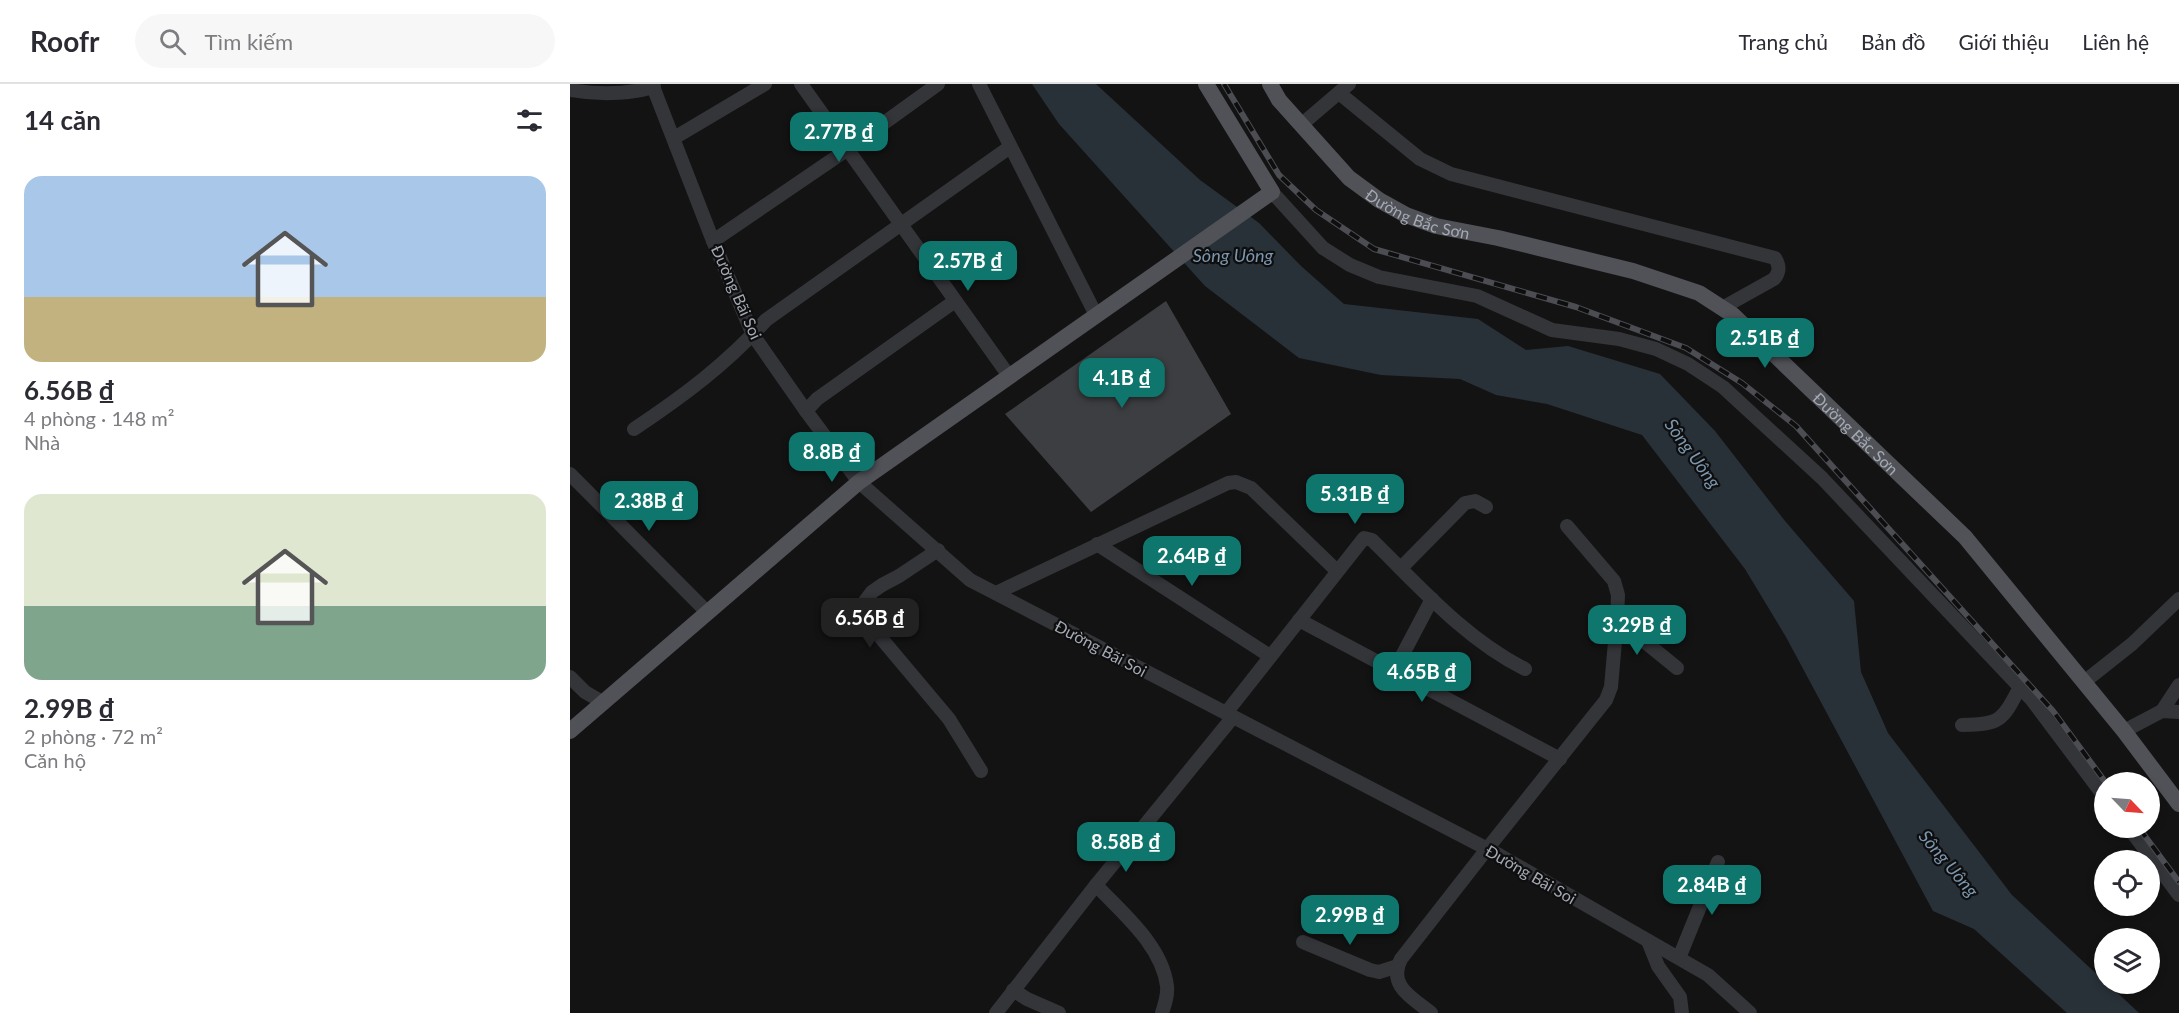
<!DOCTYPE html>
<html lang="vi">
<meta charset="utf-8">
<style>
body{margin:0;font-family:Lato,sans-serif;background:#f7f7f7;color:#2b2b33;height:100vh;display:flex;flex-direction:column;font-size:22px;white-space:nowrap}
*{box-sizing:border-box;margin:0}
p{font-size:20px;color:#7c7c81}
.icon{flex:none;width:33px;height:33px;fill:none;stroke:currentColor;stroke-width:2;stroke-linecap:round;stroke-linejoin:round}
.map{position:relative;flex:1;overflow:hidden}
.drawer{display:flex;flex-direction:column;background:#fff;width:570px}
.drawer>*{flex:none}
.needle{width:39px;rotate:115deg}
.tools{position:absolute;left:1524px;top:688px;display:grid;gap:12px}
.tools a{display:grid;place-items:center;width:66px;height:66px;border-radius:50%;background:#fff;box-shadow:0 3px 9px #0003;font-size:30px}
.price{position:absolute;translate:-50% -51px;padding:0 14px;border-radius:12px;background:#0f766e;color:#fff;font-size:20px;line-height:39px;filter:drop-shadow(0 2px 3px #0008)}
.price::after{content:'';position:absolute;left:50%;top:36px;width:18px;height:14px;margin-left:-9px;background:inherit;clip-path:polygon(0 0,100% 0,50% 100%)}
.price.on{background:#222;color:#fff}
ul{padding:0;list-style:none}
li{display:grid;align-content:center;gap:12px;height:318px;padding:0 24px}
li span{display:grid;place-items:center;height:186px;border-radius:18px;color:#555}
li>.icon{margin-inline-start:auto}
span .icon{width:108px;height:108px;fill:#fffc;stroke-width:1}
li b{font-size:26px}
h2{display:flex;justify-content:space-between;align-items:center;height:72px;padding:0 24px;font-size:26px}
header{display:flex;align-items:center;gap:36px;box-sizing:border-box;height:84px;padding:0 30px;background:#fff;border-bottom:2px solid #e1e1e2}
header strong{font-size:28px}
nav{display:flex;gap:33px;margin-inline-start:auto;font-size:21px}
.search{width:420px;height:54px;background:#f7f7f7;display:flex;align-items:center;gap:15px;box-sizing:border-box;padding:0 21px;border-radius:33px;color:#7c7c81;font-size:22px}
main{display:flex;flex:1;min-height:0}
.map>svg:first-child{display:block}
</style>
<header>
<strong>Roofr</strong>
<div class="search"><svg class="icon" aria-label="search" viewBox="0 0 24 24"><circle cx="10" cy="10" r="6"/><path d="M15 15l6 6"/></svg>Tìm kiếm</div>
<nav><a>Trang chủ</a><a>Bản đồ</a><a>Giới thiệu</a><a>Liên hệ</a></nav>
</header>
<main>
<section class="drawer">
<h2>14 căn<svg class="icon" aria-label="filters" viewBox="0 0 24 24"><path d="M4 7h16M4 17h16"/><circle cx="9" cy="7" r="2"/><circle cx="15" cy="17" r="2"/></svg></h2>
<ul>
<li><span style="background:linear-gradient(#a9c7e8 65%,#c2b280 0)"><svg class="icon" aria-label="home" viewBox="0 0 24 24"><path d="M3 11l9-7 9 7M6 9v11h12V9"/></svg></span><div><b>6.56B ₫</b><p>4 phòng · 148 m²</p><p>Nhà</p></div></li>
<li><span style="background:linear-gradient(#dfe7d0 60%,#7fa58c 0)"><svg class="icon" aria-label="home" viewBox="0 0 24 24"><path d="M3 11l9-7 9 7M6 9v11h12V9"/></svg></span><div><b>2.99B ₫</b><p>2 phòng · 72 m²</p><p>Căn hộ</p></div></li>
</ul>
</section>
<div class="map">
<svg width="1609" height="929" viewBox="0 0 1609 929">
<rect width="100%" height="100%" fill="#131314"/>
<path fill="#293138" d="M462,0H526L630,96L689,139L731,182L774,220L908,235L956,266L998,262L1090,290L1145,347L1215,437L1284,517L1291,588L1318,649L1442,811L1534,897V900H1538L1569,929H1497L1404,845L1363,827L1216,553L1175,485L1072,351L977,320L926,311L890,295L811,291L729,274L635,202L489,40Z"/>
<path fill="#3d3e41" d="M596,217L661,330L521,428L435,330Z"/>
<g fill="none" stroke-linecap="round" stroke-linejoin="round">
<g stroke="#343539" stroke-width="14">
<path d="M82,0L143,157L183,251L236,327L289,398L400,496L929,771L1138,891L1180,929"/>
<path d="M231,0L439,292"/>
<path d="M409,0L526,231"/>
<path d="M0,6C29,11 55,11 84,3"/>
<path d="M769,9L850,75L881,90L1205,174C1210,182 1210,188 1204,195L1152,224"/>
<path d="M731,41L779,0"/>
<path d="M104,54L195,0"/>
<path d="M702,108L753,164L780,181L809,193L907,212L982,246L1049,255L1086,265L1118,280L1153,303L1252,394L1462,616L1534,712"/>
<path d="M143,157L278,65L368,0"/>
<path d="M236,327L247,315L385,217"/>
<path d="M64,345C112,313 158,279 196,236L440,63"/>
<path d="M0,390L137,528"/>
<path d="M527,460L700,572"/>
<path d="M368,466L329,492L312,501L302,508L290,524V529L379,635L411,687"/>
<path d="M831,484L895,419L905,417L916,423"/>
<path d="M426,509L658,399L666,398L681,404L766,486"/>
<path d="M1047,535L1107,584"/>
<path d="M729,536L990,675"/>
<path d="M824,587L862,515"/>
<path d="M0,593L15,608L34,619"/>
<path d="M1514,598L1562,560L1609,515"/>
<path d="M1592,627L1609,601"/>
<path d="M656,629L794,454L802,456C849,502 895,555 955,585"/>
<path d="M1392,641C1431,640 1432,637 1450,603"/>
<path d="M1554,647L1592,627L1609,628"/>
<path d="M1559,744L1609,811"/>
<path d="M526,801C552,829 592,861 597,902C598,911 595,920 592,929"/>
<path d="M1078,857L1088,882L1110,913L1112,929"/>
<path d="M733,858L800,886L809,888L828,882"/>
<path d="M1109,874L1148,778"/>
<path d="M443,906L457,915L489,929"/>
<path d="M426,929L526,801L663,633"/>
<path d="M861,929C843,914 817,902 831,875L917,765L1036,616L1041,603L1047,535L1048,511L1044,497L997,442"/>
</g>
<g stroke="#505258" stroke-width="16">
<path id="s1" d="M700,0L709,16L779,94L809,116L836,131L866,142L928,154L1063,187L1129,209L1163,231L1395,453L1554,647L1609,720"/>
<path d="M0,647L289,398L702,108L636,0"/>
</g>
<g stroke="#4b4d52" stroke-width="6">
<g id="rail">
<path d="M654,0L709,91L746,126L804,165L1006,223L1116,264L1172,299L1226,342L1483,627L1536,699"/>
<path d="M1569,744L1609,798"/>
</g>
</g>
<use href="#rail" stroke="#0e0e0f" stroke-width="4" stroke-dasharray="11" stroke-linecap="butt"/>
</g>
<g text-anchor="middle" dominant-baseline="central" stroke-width="4.5" stroke-linejoin="round" paint-order="stroke">
<g font-size="16" fill="#a4a9b4" stroke="#0e0e0f">
<text stroke="none"><textPath href="#s1" startOffset="202">Đường Bắc Sơn</textPath></text>
<text transform="translate(167 208) rotate(66)">Đường Bãi Soi</text>
<text stroke="none"><textPath href="#s1" startOffset="706">Đường Bắc Sơn</textPath></text>
<text transform="translate(531 564) rotate(28)">Đường Bãi Soi</text>
<text transform="translate(961 790) rotate(30)">Đường Bãi Soi</text>
</g>
<g font-size="18" font-style="italic" fill="#7c97af" stroke="#0e0e0f">
<text x="663" y="171">Sông Uông</text>
<text transform="translate(1123 369) rotate(54)">Sông Uông</text>
<text transform="translate(1379 779) rotate(50)">Sông Uông</text>
</g>
</g>
</svg>
<div class="tools">
<a><svg class="needle" viewBox="-14 -14 28 28"><path d="M0-13l5 13h-10z" fill="#e53935"/><path d="M0 13l5-13h-10z" fill="#7c7c81"/></svg></a>
<a><svg class="icon" aria-label="locate" viewBox="0 0 24 24"><circle cx="12" cy="12" r="6"/><path d="M12 2v4M12 18v4M2 12h4M18 12h4"/></svg></a>
<a><svg class="icon" aria-label="layers" viewBox="0 0 24 24"><path d="M12 4l9 5-9 5-9-5zM3 14l9 5 9-5"/></svg></a>
</div>
<b class="price" style="left:269px;top:79px">2.77B ₫</b>
<b class="price" style="left:398px;top:208px">2.57B ₫</b>
<b class="price" style="left:1195px;top:285px">2.51B ₫</b>
<b class="price" style="left:552px;top:325px">4.1B ₫</b>
<b class="price" style="left:262px;top:399px">8.8B ₫</b>
<b class="price" style="left:785px;top:441px">5.31B ₫</b>
<b class="price" style="left:79px;top:448px">2.38B ₫</b>
<b class="price" style="left:622px;top:503px">2.64B ₫</b>
<b class="price on" style="left:300px;top:565px">6.56B ₫</b>
<b class="price" style="left:1067px;top:572px">3.29B ₫</b>
<b class="price" style="left:852px;top:619px">4.65B ₫</b>
<b class="price" style="left:556px;top:789px">8.58B ₫</b>
<b class="price" style="left:1142px;top:832px">2.84B ₫</b>
<b class="price" style="left:780px;top:862px">2.99B ₫</b>
</div>
</main>
